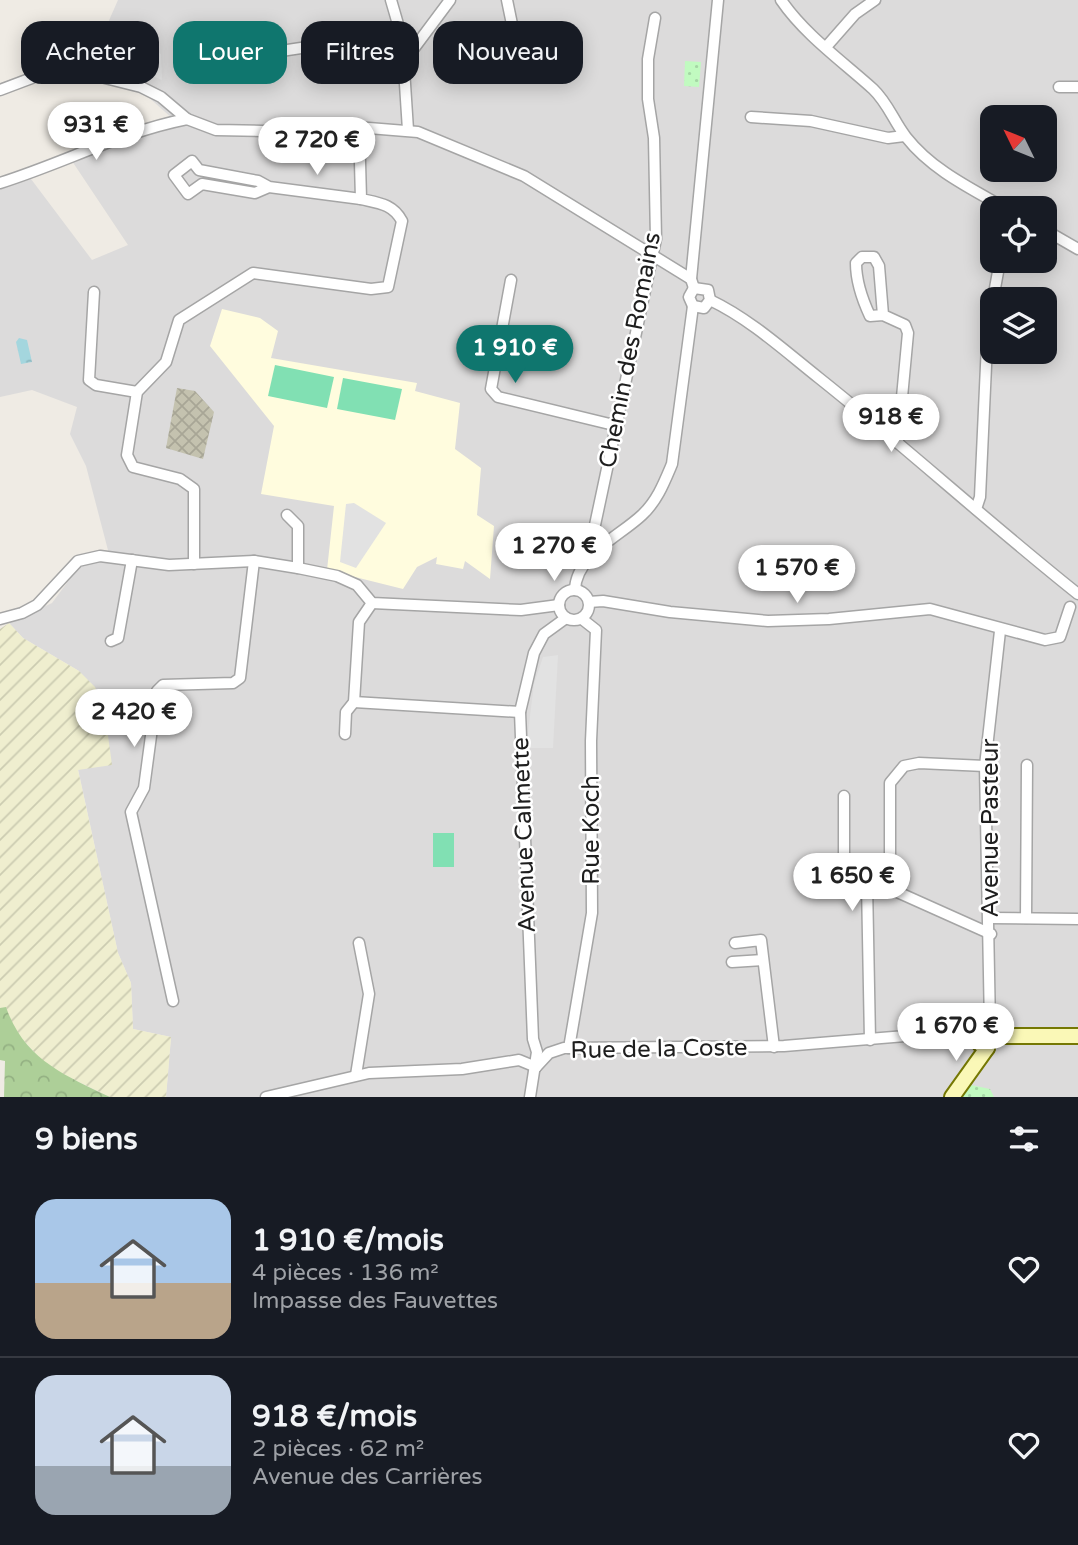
<!DOCTYPE html>
<html lang="fr">
<meta charset="utf-8">
<style>
body{margin:0;font-family:"Varela Round",sans-serif;background:#242831;color:#f1f3f6;height:100vh;display:flex;flex-direction:column;font-size:26px;white-space:nowrap}
*{box-sizing:border-box;margin:0}
p{font-size:23px;color:#9ea1a6}
.icon{flex:none;width:38px;height:38px;fill:none;stroke:currentColor;stroke-width:2;stroke-linecap:round;stroke-linejoin:round}
.map{position:relative;height:1097px;overflow:hidden}
.side{display:flex;flex-direction:column;background:#171b24;flex:1}
.side>*{flex:none}
.hud{position:absolute;left:21px;top:21px;width:700px;height:63px;display:flex;gap:14px}
.needle{width:46px;rotate:313deg}
.buttons{position:absolute;left:980px;top:105px;display:grid;gap:14px}
.buttons a{display:grid;place-items:center;width:77px;height:77px;border-radius:14px;background:#171b24;box-shadow:0 4px 18px #0003;font-size:35px}
.price{position:absolute;translate:-50% -60px;padding:0 16px;border-radius:24px;background:#fff;color:#222;font-size:23px;line-height:46px;filter:drop-shadow(0 2px 4px #0008)}
.price::after{content:'';position:absolute;left:50%;top:42px;width:21px;height:16px;margin-left:-10px;background:inherit;clip-path:polygon(0 0,100% 0,50% 100%)}
.price.on{background:#0f766e;color:#fff}
ul{padding:0;list-style:none}
li{display:flex;align-items:center;gap:21px;height:175px;padding:0 35px}
li+li{border-top:2px solid #363941}
li span{display:grid;place-items:center;flex:none;width:196px;height:140px;border-radius:21px;color:#555}
li>.icon{margin-inline-start:auto}
span .icon{width:84px;height:84px;fill:#fffc;stroke-width:1}
li b{font-size:30px}
h2{display:flex;justify-content:space-between;align-items:center;height:84px;padding:0 35px;font-size:30px}
.tag{padding:0 24px;border-radius:21px;background:#171b24;box-shadow:0 4px 18px #0003;font-size:24px;line-height:63px}
.tag.on{background:#0f766e;color:#fff}
.map>svg:first-child{display:block}
</style>
<div class="map">
<svg width="1078" height="1097" viewBox="0 0 1078 1097">
<defs>
<pattern id="construction-cross-hatch" width="8" height="8" patternUnits="userSpaceOnUse" patternTransform="scale(1.75)"><rect width="8" height="8" fill="#c4c2af"/><path d="M0 0l8 8M0 8l8-8" fill="none" stroke="#a8a696"/></pattern>
<pattern id="farmland-furrows" width="10" height="10" patternUnits="userSpaceOnUse" patternTransform="scale(1.75)"><rect width="10" height="10" fill="#efeecf"/><path d="M-1 1l2-2M0 10L10 0M9 11l2-2" fill="none" stroke="#ccccb1"/></pattern>
<pattern id="forest-crowns" width="20" height="18" patternUnits="userSpaceOnUse" patternTransform="scale(1.75)"><rect width="20" height="18" fill="#adcf98"/><path d="M2 6a3 3 0 1 1 6 0M12 15a3 3 0 1 1 6 0" fill="none" stroke="#94b183"/></pattern>
<pattern id="park-dots" width="8" height="8" patternUnits="userSpaceOnUse" patternTransform="scale(1.75)"><rect width="8" height="8" fill="#c1fac0"/><path d="M2 2h.1M6 6h.1" fill="none" stroke="#a5d6a5" stroke-width="1.8" stroke-linecap="round"/></pattern>
<pattern id="water-ripples" width="26" height="14" patternUnits="userSpaceOnUse" patternTransform="scale(1.75)"><rect width="26" height="14" fill="#a4d6de"/><path d="M2 4q2-2 4 0t4 0M15 11q2-2 4 0t4 0" fill="none" stroke="#8db7be"/></pattern>
</defs>
<rect width="100%" height="100%" fill="#efebe4"/>
<path fill="#dcdbdb" fill-rule="evenodd" d="M118,0H1078V1097H166L171,1037L133,1029L131,983L118,953L78,769L79,671L23,638L9,623L52,603L78,568L109,554L86,466L70,434L77,407L32,390L0,397V189L31,179L92,260L128,245L72,161L173,119L146,95L61,62L103,34ZM992,117H1045V170H992ZM992,208H1045V261H992ZM992,299H1045V352H992Z"/>
<path fill="#fffcde" d="M222,309L260,318L278,331L271,358L417,383L415,391L460,403L455,449L481,468L477,515L494,526L490,579L465,561L463,569L436,564L437,557L417,567L403,589L327,570L334,506L261,494L274,426L210,346Z"/>
<path fill="url(#construction-cross-hatch)" d="M177,388L195,391L214,412L203,459L166,448Z"/>
<path fill="url(#farmland-furrows)" d="M9,623L23,638L79,671L95,687L104,706L112,765L78,770L118,953L131,983L133,1029L171,1037L166,1097H110L48,1067L13,1029L6,1008H0V629Z"/>
<path fill="url(#forest-crowns)" d="M6,1007C24,1059 64,1075 110,1097H4L5,1061L0,1060V1008Z"/>
<g fill="url(#park-dots)">
<path d="M685,61L701,62L699,87L684,86Z"/>
<path d="M971,1085L990,1089L994,1097H962Z"/>
</g>
<g fill="#81e0b3">
<path d="M275,365L334,377L327,408L268,396Z"/>
<path d="M343,378L402,389L395,420L337,409Z"/>
<rect x="433" y="833" width="21" height="34"/>
</g>
<g fill="#e2e2e2">
<path d="M106,38L142,45L161,54L162,80L125,64L100,60L93,46L108,45Z"/>
<path d="M354,503L386,523L356,568L340,562L346,504Z"/>
<path d="M558,655L553,748H526L534,684L543,657Z"/>
</g>
<path fill="url(#water-ripples)" d="M19,338L27,340L32,362L21,364L16,342Z"/>
<g fill="none" stroke-linecap="round" stroke-linejoin="round">
<g stroke="#a5a5a5" stroke-width="13">
<g id="street">
<path d="M391,0L402,38L408,130"/>
<path d="M507,0L514,34"/>
<path d="M781,0C805,35 842,61 873,89C888,103 894,122 906,137C932,170 970,188 1005,208"/>
<path d="M273,40L281,51L401,33"/>
<path d="M826,47L855,14L875,0"/>
<path d="M403,63L450,0"/>
<path d="M1059,87H1078"/>
<path d="M0,90L61,67L141,87L161,97L187,119L216,130L263,131L344,126L418,132L524,176L691,279"/>
<path d="M751,117L811,121L888,138L904,136"/>
<path d="M0,183C64,163 121,132 187,119"/>
<path d="M269,187L255,193L202,184L188,194L174,175L192,161L199,170L258,181L269,187L361,199"/>
<path d="M1045,230L1078,249"/>
<path d="M511,280L491,389L498,397L618,426"/>
<path d="M694,288L691,279L718,0"/>
<path d="M94,292L89,380L96,385L137,392"/>
<path d="M993,299L1000,261"/>
<path d="M710,300C750,319 785,351 819,378C907,448 990,524 1078,594"/>
<path d="M693,306L704,308L710,300L708,290L694,288"/>
<path d="M693,306L689,297L694,288"/>
<path d="M883,315L870,316C862,299 856,281 856,263L862,257H874L879,266L883,315L905,325L908,333L898,440"/>
<path d="M976,509L980,497L987,344L992,306"/>
<path d="M287,515L298,526V568"/>
<path d="M593,555L595,525L656,239L654,138L648,99V59L655,18"/>
<path d="M194,564V489L180,479L133,467L127,455L137,392L166,362L179,320L253,273L371,289L388,287L402,221C393,204 379,203 361,199L359,126"/>
<circle cx="574" cy="605" r="15"/>
<path d="M575,590C576,555 620,536 642,515C657,501 664,483 672,464L693,306"/>
<path d="M589,602L603,601L670,612L768,621L829,619L930,609L1045,640L1060,637L1070,607"/>
<path d="M0,619L22,613L37,605L78,561L100,556L169,565L254,561L298,568L337,576L357,585L372,603L521,610L559,605"/>
<path d="M111,641L118,638L132,560"/>
<path d="M354,702L520,712"/>
<path d="M345,734L346,712L354,702L359,622L372,603"/>
<path d="M985,766L919,763L904,766L890,783V881L895,891L991,934"/>
<path d="M844,796V865L867,884L870,1040"/>
<path d="M990,918L1078,919"/>
<path d="M1026,918L1027,765"/>
<path d="M735,943L761,940L774,1047"/>
<path d="M732,962L763,960"/>
<path d="M173,1001L131,812L144,788L157,691L163,685L233,683L240,678L254,561"/>
<path d="M990,1026L985,766L1000,631"/>
<path d="M569,1048L592,913L591,741L596,630L582,619"/>
<path d="M536,1067L549,1053L564,1048L784,1046L954,1032L978,1037"/>
<path d="M356,1075L369,994L359,943"/>
<path d="M266,1097L369,1073L462,1069L519,1060L536,1067"/>
<path d="M530,1097L537,1052L533,1039L520,712L534,653L544,634L566,618"/>
</g>
</g>
<g stroke="#757803" stroke-width="18">
<g id="secondary">
<path d="M1000,1036H1078"/>
<path d="M987,1048L980,1044L978,1037L982,1029L994,1028L1000,1036"/>
<path d="M952,1097L987,1048"/>
</g>
</g>
<use href="#street" stroke="#fff" stroke-width="10"/>
<use href="#secondary" stroke="#faf8b7" stroke-width="14"/>
</g>
<g text-anchor="middle" dominant-baseline="central" stroke-width="5" stroke-linejoin="round" paint-order="stroke">
<g font-size="24" fill="#1e1e1e" stroke="#fff">
<text transform="translate(630 350) rotate(-79)">Chemin des Romains</text>
<text transform="translate(990 828) rotate(-90)">Avenue Pasteur</text>
<text transform="translate(591 830) rotate(-90)">Rue Koch</text>
<text transform="translate(524 835) rotate(-92)">Avenue Calmette</text>
<text transform="translate(659 1049) rotate(-1)">Rue de la Coste</text>
</g>
</g>
</svg>
<div class="buttons">
<a><svg class="needle" viewBox="-14 -14 28 28"><path d="M0-13l5 13h-10z" fill="#e53935"/><path d="M0 13l5-13h-10z" fill="#9ea1a6"/></svg></a>
<a><svg class="icon" aria-label="locate" viewBox="0 0 24 24"><circle cx="12" cy="12" r="6"/><path d="M12 2v4M12 18v4M2 12h4M18 12h4"/></svg></a>
<a><svg class="icon" aria-label="layers" viewBox="0 0 24 24"><path d="M12 4l9 5-9 5-9-5zM3 14l9 5 9-5"/></svg></a>
</div>
<b class="price" style="left:96px;top:162px">931 €</b>
<b class="price" style="left:317px;top:177px">2 720 €</b>
<b class="price on" style="left:515px;top:385px">1 910 €</b>
<b class="price" style="left:891px;top:454px">918 €</b>
<b class="price" style="left:554px;top:583px">1 270 €</b>
<b class="price" style="left:797px;top:605px">1 570 €</b>
<b class="price" style="left:134px;top:749px">2 420 €</b>
<b class="price" style="left:852px;top:913px">1 650 €</b>
<b class="price" style="left:956px;top:1063px">1 670 €</b>
<div class="hud">
<a class="tag">Acheter</a>
<a class="tag on">Louer</a>
<a class="tag">Filtres</a>
<a class="tag">Nouveau</a>
</div>
</div>
<section class="side">
<h2>9 biens<svg class="icon" aria-label="filters" viewBox="0 0 24 24"><path d="M4 7h16M4 17h16"/><circle cx="9" cy="7" r="2"/><circle cx="15" cy="17" r="2"/></svg></h2>
<ul>
<li><span style="background:linear-gradient(#a9c7e8 60%,#b9a48a 0)"><svg class="icon" aria-label="home" viewBox="0 0 24 24"><path d="M3 11l9-7 9 7M6 9v11h12V9"/></svg></span><div><b>1 910 €/mois</b><p>4 pièces · 136 m²</p><p>Impasse des Fauvettes</p></div><svg class="icon" aria-label="heart" viewBox="0 0 24 24"><path d="M12 20l-8-8c-3-5 5-10 8-4 3-6 11-1 8 4z"/></svg></li>
<li><span style="background:linear-gradient(#c9d6e8 65%,#9aa5b1 0)"><svg class="icon" aria-label="home" viewBox="0 0 24 24"><path d="M3 11l9-7 9 7M6 9v11h12V9"/></svg></span><div><b>918 €/mois</b><p>2 pièces · 62 m²</p><p>Avenue des Carrières</p></div><svg class="icon" aria-label="heart" viewBox="0 0 24 24"><path d="M12 20l-8-8c-3-5 5-10 8-4 3-6 11-1 8 4z"/></svg></li>
</ul>
</section>
